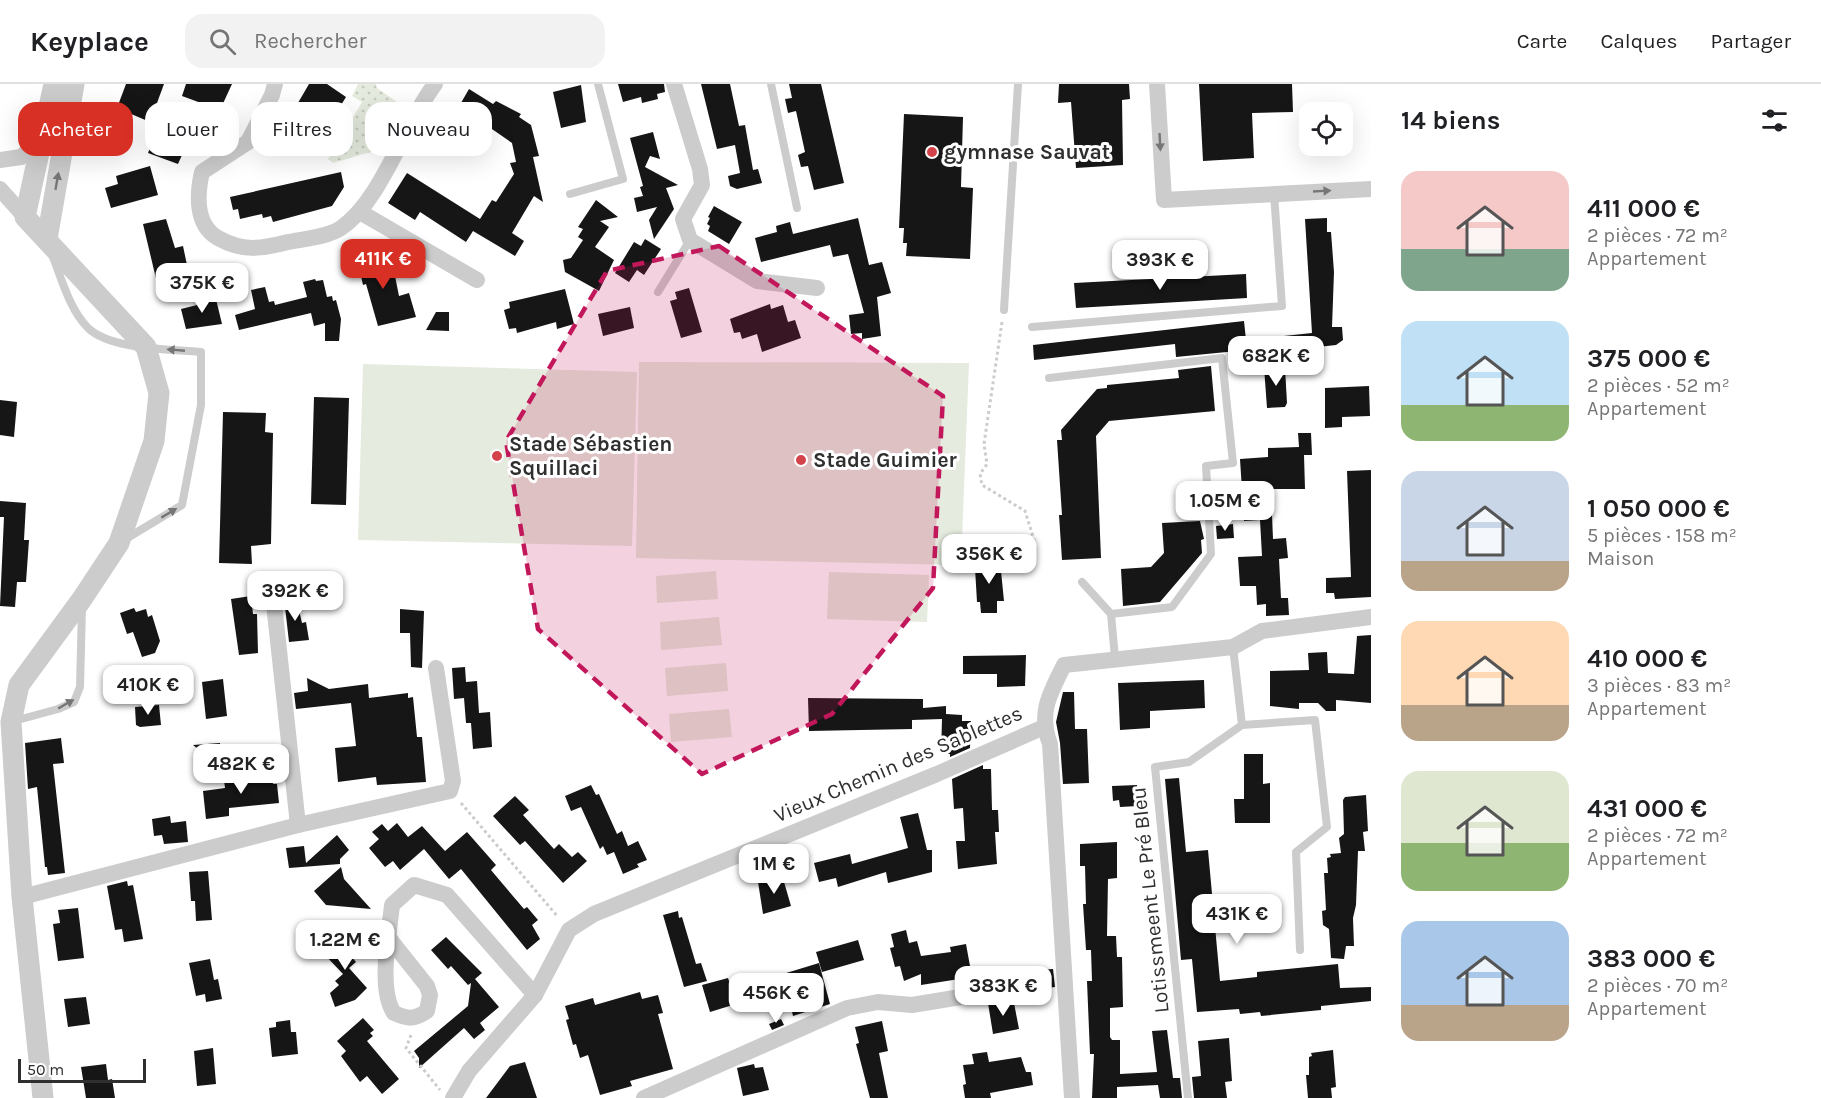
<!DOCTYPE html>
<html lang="fr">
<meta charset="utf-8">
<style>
body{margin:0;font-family:Karla,sans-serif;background:#f2f2f2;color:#202124;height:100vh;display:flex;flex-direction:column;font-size:22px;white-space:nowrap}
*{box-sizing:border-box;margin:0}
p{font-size:20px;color:#757577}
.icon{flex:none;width:33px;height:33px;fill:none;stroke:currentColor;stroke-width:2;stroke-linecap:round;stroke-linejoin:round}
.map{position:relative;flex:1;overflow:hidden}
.panel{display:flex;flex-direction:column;background:#fff;width:450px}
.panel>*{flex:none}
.guide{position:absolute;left:18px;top:18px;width:570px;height:54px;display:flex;gap:12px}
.fabs{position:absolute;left:1299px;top:18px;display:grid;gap:12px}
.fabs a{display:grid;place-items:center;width:54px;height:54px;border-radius:12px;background:#fff;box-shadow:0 6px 24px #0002;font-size:30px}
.scale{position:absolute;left:18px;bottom:15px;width:128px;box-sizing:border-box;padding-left:6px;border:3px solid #2f2f2f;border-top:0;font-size:16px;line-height:21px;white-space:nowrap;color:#2f2f2f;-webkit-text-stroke:4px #fff;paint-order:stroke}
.price{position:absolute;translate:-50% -51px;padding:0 14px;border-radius:12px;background:#fff;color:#222;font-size:20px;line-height:39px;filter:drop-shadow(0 2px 3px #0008)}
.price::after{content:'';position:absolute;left:50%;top:36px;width:18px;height:14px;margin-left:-9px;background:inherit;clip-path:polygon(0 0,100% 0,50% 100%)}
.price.on{background:#d93025;color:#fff}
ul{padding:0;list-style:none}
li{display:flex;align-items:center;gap:18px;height:150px;padding:0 30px}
li span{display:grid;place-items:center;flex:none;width:168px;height:120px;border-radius:18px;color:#555}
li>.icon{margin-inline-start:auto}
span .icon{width:72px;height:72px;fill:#fffc;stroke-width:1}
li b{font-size:26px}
h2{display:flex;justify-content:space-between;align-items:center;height:72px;padding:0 30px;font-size:26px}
.chip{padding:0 21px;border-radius:18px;background:#fff;box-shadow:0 6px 24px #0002;font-size:21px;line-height:54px}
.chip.on{background:#d93025;color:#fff}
header{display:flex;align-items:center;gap:36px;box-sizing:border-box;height:84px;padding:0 30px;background:#fff;border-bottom:2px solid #e0e0e0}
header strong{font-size:28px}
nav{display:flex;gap:33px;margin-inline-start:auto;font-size:21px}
.search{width:420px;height:54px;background:#f2f2f2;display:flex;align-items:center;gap:15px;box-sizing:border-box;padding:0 21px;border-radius:18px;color:#757577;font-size:22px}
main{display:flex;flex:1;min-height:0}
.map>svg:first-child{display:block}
</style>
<header>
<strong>Keyplace</strong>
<div class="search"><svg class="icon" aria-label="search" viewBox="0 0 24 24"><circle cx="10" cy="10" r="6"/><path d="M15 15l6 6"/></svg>Rechercher</div>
<nav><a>Carte</a><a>Calques</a><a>Partager</a></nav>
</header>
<main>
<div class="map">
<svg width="1371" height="1014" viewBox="0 0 1371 1014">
<defs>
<pattern id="grass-dots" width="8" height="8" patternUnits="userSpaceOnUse" patternTransform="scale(1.5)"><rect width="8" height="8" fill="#e5ebde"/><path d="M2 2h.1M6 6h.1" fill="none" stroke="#c5cabf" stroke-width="1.8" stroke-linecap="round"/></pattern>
</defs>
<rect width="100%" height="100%" fill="#fff"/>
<path fill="url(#grass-dots)" d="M358,0H376L377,4L407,25L384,64L333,79L328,75L362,18L352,12Z"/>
<g fill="#e5ebde">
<path d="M639,278L969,279L961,481L636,474Z"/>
<path d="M363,280L637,288L632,462L358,456Z"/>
<path d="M716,487L718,515L657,519L656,492Z"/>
<path d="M829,488L929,491L927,538L827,535Z"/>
<path d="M719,533L722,561L661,566L660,538Z"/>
<path d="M726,579L728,607L667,612L665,584Z"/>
<path d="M729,625L732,653L671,658L669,630Z"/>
</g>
<g fill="#161616">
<path d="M126,0H164L150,38L117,24Z"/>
<path d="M186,0H232L220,26L182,12Z"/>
<path d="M309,0H327L346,13L338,26L335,25L331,33L328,32L304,72L277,55Z"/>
<path d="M618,0H664L665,8L657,10L658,15L642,19L641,13L623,18Z"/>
<path d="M701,0H730L739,42L745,41L753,86L758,85L762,99L737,105L730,102L728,92L740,89L735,61L717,65Z"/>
<path d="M789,0H821L844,99L814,106L808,82L801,83L798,71L805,68L796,27L788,29L785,15L792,14Z"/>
<path d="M1059,0H1129L1130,15L1122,16L1123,81L1076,84L1071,18L1058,19Z"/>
<path d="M1199,0H1292L1293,28L1252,29L1254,74L1203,77Z"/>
<path d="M581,1L586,38L561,44L553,8Z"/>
<path d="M469,5L493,20L496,17L521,30L519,33L531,41L539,72L533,73L543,118L534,112L512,149L524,157L515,172L473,147L466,158L420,128L415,136L388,119L407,89L480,135L492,116L496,118L514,90L510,79L516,78L512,59L476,34L474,37L471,35L464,46L450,38Z"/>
<path d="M904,30L963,33L961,103L973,104L970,175L906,172L907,159H903L904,144H899Z"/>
<path d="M159,42L190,53L178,80L148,69Z"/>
<path d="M653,48L660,75L650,72L645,83L678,101L666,104L674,125L654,155L649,136L657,123L637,128L634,114L643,112L640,103L643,102L630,54Z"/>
<path d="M150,82L158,111L111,124L105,104L118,100L116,92Z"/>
<path d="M341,88L344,103L332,122L273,138L271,132L263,134L262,130L240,135L238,125L233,126L230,113Z"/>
<path d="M596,116L618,133L600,137L609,143L595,163L614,176L599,207L565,188L563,176L571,174L583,156L578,153L583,145L578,143Z"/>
<path d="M714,122L742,138L729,160L708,147L710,142L707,140L710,134L708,133Z"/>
<path d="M858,134L869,181L882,178L891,209L877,213L881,252L862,255V249L851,250L849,231L864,229L848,170L833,173L830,161L761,178L755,154L777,148L776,142L790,138L793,150Z"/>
<path d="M1327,134V148H1331L1334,188L1332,243H1342L1343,256L1336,261L1263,269L1247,270V266L1176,273L1175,260L1034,276L1033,261L1244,237L1246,256L1312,249L1305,135Z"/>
<path d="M166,135L175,164L183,162L187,181L194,179L197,194L158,203L143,140Z"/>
<path d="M645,155L661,165L644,191L637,186L629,198L615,189L634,158L641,162Z"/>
<path d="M372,170L374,175L382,173L385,184L393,182L399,212L409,209L416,233L378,242L366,200L363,201L361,192L355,193L351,175Z"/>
<path d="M1246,190L1247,214L1076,224L1074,199Z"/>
<path d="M315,195L316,197L323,196L327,213L332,212L333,217L336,216L341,235L339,257H325V239L314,242L311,229L239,246L235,231L255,225L251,206L265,203L269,218L274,217L275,221L307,213L303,198Z"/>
<path d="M689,204L702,248L681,254L670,217L677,215L675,208Z"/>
<path d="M565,205L574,240L557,245L556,238L517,249L516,244L509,245L504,226L510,224L509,218Z"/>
<path d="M215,211L222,240L186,245L181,225L197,221L195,216Z"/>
<path d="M770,220L771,225L783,221L788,238L795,236L801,254L762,268L757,250L742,255L740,248L734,249L730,235Z"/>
<path d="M630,223L634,244L603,252L598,230Z"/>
<path d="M436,228H449V247L426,246Z"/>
<path d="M1211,282L1215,327L1109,337L1096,352L1101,474L1062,476L1059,431H1062L1057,356H1062L1061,346L1097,305L1107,304V301L1179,294L1178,286Z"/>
<path d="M1264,283L1285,284L1287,319L1285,323L1267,324Z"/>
<path d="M1369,302L1370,332L1342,333V343L1325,344V304Z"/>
<path d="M314,313L349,314L346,421L311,420Z"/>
<path d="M0,316L17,318L14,353L0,351Z"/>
<path d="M223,328L266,329L265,348L273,349L271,460L251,462L252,480L219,479Z"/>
<path d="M1298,349H1311L1312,371H1304L1305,405H1271L1273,455L1286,454L1288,474L1279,475L1281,514H1288L1289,531L1266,532V520L1257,521L1256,502H1240L1238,473L1262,472L1260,436L1244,437L1240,375L1268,373V364L1299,363Z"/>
<path d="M1371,386V513L1335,515L1334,509H1326V494L1351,493L1347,387Z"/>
<path d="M0,417L26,419L24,456H29L26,498H17L15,523L0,522L4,433H0Z"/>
<path d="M1200,437L1204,455L1201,456L1202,469L1160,518L1123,522L1121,485L1151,483L1164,469L1162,439Z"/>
<path d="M1233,440L1234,454L1217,455L1216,442Z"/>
<path d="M983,471L989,477H1000L1004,517H997V529H981L980,518H977L975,484Z"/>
<path d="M251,512L253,530H257L258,569L239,571L231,515Z"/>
<path d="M296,513L302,539L306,538L309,556L289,558L284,514Z"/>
<path d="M134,524L136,528L146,525L148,533L152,531L160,557L155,569L142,573L133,548L127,550L120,529Z"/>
<path d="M400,525L424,527L422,584L411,583L410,549H400Z"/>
<path d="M1371,551V619L1336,616V627H1326L1318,619H1299V625L1270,622V587L1309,586L1308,569L1327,568L1328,589L1354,590L1357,552Z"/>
<path d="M1026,571L1025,602L997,603V590H963V572Z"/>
<path d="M465,583L466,598L477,597L479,629L490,628L492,663L473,665L471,639H466L464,614L454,615L452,584Z"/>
<path d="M307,594L329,605L368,600L369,614L408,609V614L413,613L417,653H422L426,698L377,701L376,693L338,698L335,664L356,662L351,619L296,625L294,609L308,607Z"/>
<path d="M223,595L227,632L206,635L202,598Z"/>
<path d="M1204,596L1205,624L1150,627V644L1120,646L1118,599Z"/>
<path d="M1063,608H1074L1075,645H1087L1089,699L1063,700L1060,659L1056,638Z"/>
<path d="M808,614L923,615V624L946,622V630L962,631V637H971L970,664L950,673V670H941L942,635L912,636V645L809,647Z"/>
<path d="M159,621L161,641L140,643L136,641L135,623Z"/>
<path d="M61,654L64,679L53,680L65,789L48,791L47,783H45L37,703L28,705L25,659Z"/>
<path d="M220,659L221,671L208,673L193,661Z"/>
<path d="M1244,670H1263V700L1270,699V739H1235L1234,715H1244Z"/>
<path d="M983,681V685H991L992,726H998L999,748H995L997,780L958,785L956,757H965L963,724L954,725L952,695Z"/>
<path d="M271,687L273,700H277L279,719L229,724V732L206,735L203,707L225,704L224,696Z"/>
<path d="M1179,694L1186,768L1208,766L1220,897L1257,893V888L1338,880L1340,904L1371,903V917L1321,922V926L1261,932L1260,928L1240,930L1239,925L1197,928L1192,875L1181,876L1165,695Z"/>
<path d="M591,701L596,711L599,710L617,750L622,747L628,762L638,757L647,776L637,780L639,783L623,790L614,768L607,771L603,762L600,765L581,723L571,727L565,712Z"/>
<path d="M1137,701L1138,722L1120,723L1119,716L1113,717L1112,702Z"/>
<path d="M1366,711L1368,747L1363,748L1365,767H1358L1356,821L1353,834L1354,862H1346L1344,875L1331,874L1329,845L1323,841L1322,827L1326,826L1324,789H1328L1327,774L1331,773L1330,770L1341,769L1339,754L1344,750L1343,716L1345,713Z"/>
<path d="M515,712L529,726L523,731L554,765L559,760L572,773L578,768L587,777L563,799L525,757L520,761L493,732Z"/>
<path d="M918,729L927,766H932V788L888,799L886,788L838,803L836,794L819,798L814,779L850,770L852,780L908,764L900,733Z"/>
<path d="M170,732L171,739L186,737L188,758L164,760L162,751L154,752L152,735Z"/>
<path d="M397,739L408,753L422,742L445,767L467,748L496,781L491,786L496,792L524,825L527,823L538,836L532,841L540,855L527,866L461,785L449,795L424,765L400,786L393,777L385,783L369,764L379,755L372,748L382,740L388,747Z"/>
<path d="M337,751L349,766L340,775V780L289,784L286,764L304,762L306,779Z"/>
<path d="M1117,758V794L1108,795L1107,852H1116L1117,873H1122L1123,923L1110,924V953L1112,956H1120V990L1157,988L1152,947L1167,946L1173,994H1180L1182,1014H1160L1158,1001L1117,1003V1014H1092L1094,970H1090L1087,897H1092L1091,866H1086L1083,820H1086L1085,782H1080V760Z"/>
<path d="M341,783L344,795L371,825L326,821L314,807Z"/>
<path d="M208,787L212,836L196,837L195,817H191L189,788Z"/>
<path d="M782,791L791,822L763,830L758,798Z"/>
<path d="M127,797L128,802L133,801L143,855L124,858L122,845L115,846L107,802Z"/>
<path d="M78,824L84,874L58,877L53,840L60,839L58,826Z"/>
<path d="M678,827L679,834L682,833L696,880L701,879L707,897L684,903L663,831Z"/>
<path d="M906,846L909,859L917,857L921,872L951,868L950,863L966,860L972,893L921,901V890L904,897L900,882L895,883L890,864L894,863L891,850Z"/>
<path d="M348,847L358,858L355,861L358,863L350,871L356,878L349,884L367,904L355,916L335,923L330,909L339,901L335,897L343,890L324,870Z"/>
<path d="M446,853L482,889L475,895L499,923L480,939L485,946L474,955L464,944L419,984V974L414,967L468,922L471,899L468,901L451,882L448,885L431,866Z"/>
<path d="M858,856L864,876L822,888L816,868Z"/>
<path d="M210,875L214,896L218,895L222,915L206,918L205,910L196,912L189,879Z"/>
<path d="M819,879L830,920L793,932L783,890Z"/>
<path d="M1053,885L1055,903L1039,905V886Z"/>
<path d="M728,894L736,920L710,928L702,901Z"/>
<path d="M640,908L642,915L658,911L663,929L658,930L673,985L630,997L632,1002L600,1011L588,971L580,974L576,960L573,961L566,936L569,935L565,922L593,914L595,921Z"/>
<path d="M86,913L90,940L68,943L64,915Z"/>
<path d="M998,915H1002L1003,921L1014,919L1019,945L993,950L988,919Z"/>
<path d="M363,934L374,946L370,949L373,952L367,957L399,995L382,1010L367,992L360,998L341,972L346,967L337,957Z"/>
<path d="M781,935L784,941L772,946L769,940Z"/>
<path d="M290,936L291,948H296L298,970L272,973L269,944L276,943V938Z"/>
<path d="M882,937L888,967L879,969L888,1014H870L856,960L859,959L855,943Z"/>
<path d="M1229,954L1232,997L1225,998L1227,1014H1194L1192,993L1201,992L1198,957Z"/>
<path d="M213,964L216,1000L197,1002L194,967Z"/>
<path d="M1333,966L1336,1003L1331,1004L1332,1014H1308L1306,991H1309V973L1312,972L1311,969Z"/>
<path d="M987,968L989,978L1021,973L1026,988H1031L1033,1001L990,1009L991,1014H965L963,1001L966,1000L963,981L974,980L972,970Z"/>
<path d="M525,978L537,1014H486L510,982Z"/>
<path d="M106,980L108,996L112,995L115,1014H86L81,983Z"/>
<path d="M754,980L755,984L763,983L769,1006L743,1012L737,984Z"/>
</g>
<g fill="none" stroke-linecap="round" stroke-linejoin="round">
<g stroke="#ccc" stroke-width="3" stroke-dasharray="3 3" stroke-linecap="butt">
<path d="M1002,238L984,360L987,380L980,390L982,401L1025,427L1035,459"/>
<path d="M461,719L558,833"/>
<path d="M411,951L406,964L440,1006"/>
</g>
<g stroke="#ccc" stroke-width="8">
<path d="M771,0L797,124"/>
<path d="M166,23L219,47L232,66"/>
<path d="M570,110L623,95L598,0"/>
<path d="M53,173C62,196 70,226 88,244C111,266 171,265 201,268V321L182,421L124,456"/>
<path d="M658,208L690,156"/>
<path d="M1004,226L1018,0"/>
<path d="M1032,243L1282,222L1274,110"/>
<path d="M1049,294L1222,274L1233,379L1206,382L1211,470L1172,523L1111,530L1115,574"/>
<path d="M1082,498L1111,530"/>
<path d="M14,637L58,625L74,618L80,603L82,524"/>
<path d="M1242,641L1315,636L1327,743L1296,768L1300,866"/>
<path d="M1188,1014L1155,683L1189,678L1242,641L1233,563"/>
</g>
<g stroke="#ccc" stroke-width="16">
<path d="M275,0L272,11L248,58L202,88C197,110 195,141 218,154C243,168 261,165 288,158C303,155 328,153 341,144C382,116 404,40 435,0"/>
<path d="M674,0L700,85L702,101L683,135L690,156L757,197L817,204"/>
<path d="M1157,0L1164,116L1371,105"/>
<path d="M0,76L21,73L44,54"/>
<path d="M0,105L25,133"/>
<path d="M360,128L477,196"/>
<path d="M298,741L450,707L453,697L436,584"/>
<path d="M22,813L298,741L273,511"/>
<path d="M388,853L427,902L430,911L427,927C414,936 408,935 394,929C378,905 389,851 392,821L414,801L447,811L535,911"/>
<path d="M453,1014L469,987L535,911L569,846L594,830L937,690L1044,643"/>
<path d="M644,1014L847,924L878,918L912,921L991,908"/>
<path d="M1072,1014L1050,660C1038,628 1050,610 1064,581L1233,563L1262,547L1371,533"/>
</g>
<g stroke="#ccc" stroke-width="21">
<path d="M47,155L74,0"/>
<path d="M43,1014L22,813L11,638L19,601L82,515L119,459L154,357L159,309L146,263L25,133L54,0"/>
</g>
</g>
<defs><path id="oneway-solid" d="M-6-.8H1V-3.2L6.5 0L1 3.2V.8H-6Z" transform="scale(1.5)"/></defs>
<g fill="#767676">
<use href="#oneway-solid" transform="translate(1160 58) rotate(87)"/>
<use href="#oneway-solid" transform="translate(57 97) rotate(-80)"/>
<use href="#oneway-solid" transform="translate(1322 107) rotate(-3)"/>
<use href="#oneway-solid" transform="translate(176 266) rotate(-175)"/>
<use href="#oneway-solid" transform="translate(169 429) rotate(-31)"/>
<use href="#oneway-solid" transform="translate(66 620) rotate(-30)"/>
</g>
<path fill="#c2185b" fill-opacity="0.2" stroke="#c2185b" stroke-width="4.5" stroke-dasharray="12 8" stroke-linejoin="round" d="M719,162L943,312L933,504L832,630L702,690L538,545L506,357L607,187Z"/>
<g fill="#d4434a" stroke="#fff" stroke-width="2">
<circle cx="932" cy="68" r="6"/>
<circle cx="497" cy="372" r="6"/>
<circle cx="801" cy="376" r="6"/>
</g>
<g text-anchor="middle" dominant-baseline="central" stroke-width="6" stroke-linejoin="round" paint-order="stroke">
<g font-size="21" font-weight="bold" fill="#2f2f2f" stroke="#fff" text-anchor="start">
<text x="944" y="68">gymnase Sauvat</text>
<text x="509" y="360">Stade Sébastien<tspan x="509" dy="24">Squillaci</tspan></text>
<text x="813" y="376">Stade Guimier</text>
</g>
<g font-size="21" fill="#2f2f2f" stroke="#fff">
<text transform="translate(898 680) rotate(-23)">Vieux Chemin des Sablettes</text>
<text transform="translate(1150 816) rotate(-96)">Lotissmeent Le Pré Bleu</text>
</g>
</g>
</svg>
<div class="fabs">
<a><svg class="icon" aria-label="locate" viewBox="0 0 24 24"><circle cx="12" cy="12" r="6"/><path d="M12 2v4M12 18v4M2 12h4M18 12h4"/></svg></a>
</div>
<div class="scale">50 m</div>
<b class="price on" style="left:383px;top:206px">411K €</b>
<b class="price" style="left:1160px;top:207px">393K €</b>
<b class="price" style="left:202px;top:230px">375K €</b>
<b class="price" style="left:1276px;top:303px">682K €</b>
<b class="price" style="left:1225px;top:448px">1.05M €</b>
<b class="price" style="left:989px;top:501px">356K €</b>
<b class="price" style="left:295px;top:538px">392K €</b>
<b class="price" style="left:148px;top:632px">410K €</b>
<b class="price" style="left:241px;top:711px">482K €</b>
<b class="price" style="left:774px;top:811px">1M €</b>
<b class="price" style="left:1237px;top:861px">431K €</b>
<b class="price" style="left:345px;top:887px">1.22M €</b>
<b class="price" style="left:1003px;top:933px">383K €</b>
<b class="price" style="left:776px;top:940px">456K €</b>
<div class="guide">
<a class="chip on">Acheter</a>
<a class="chip">Louer</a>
<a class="chip">Filtres</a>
<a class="chip">Nouveau</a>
</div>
</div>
<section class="panel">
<h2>14 biens<svg class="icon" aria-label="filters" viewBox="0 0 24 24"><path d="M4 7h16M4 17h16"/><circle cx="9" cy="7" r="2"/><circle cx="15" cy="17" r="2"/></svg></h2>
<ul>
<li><span style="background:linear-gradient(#f6c9c9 65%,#7fa58c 0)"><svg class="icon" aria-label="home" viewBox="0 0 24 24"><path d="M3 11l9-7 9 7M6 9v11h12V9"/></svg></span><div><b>411 000 €</b><p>2 pièces · 72 m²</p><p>Appartement</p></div></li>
<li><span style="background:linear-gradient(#bfe0f5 70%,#8fb573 0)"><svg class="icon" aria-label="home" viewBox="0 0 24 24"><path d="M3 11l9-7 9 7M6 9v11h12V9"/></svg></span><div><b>375 000 €</b><p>2 pièces · 52 m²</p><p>Appartement</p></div></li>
<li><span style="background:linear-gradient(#c9d6e8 75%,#b9a48a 0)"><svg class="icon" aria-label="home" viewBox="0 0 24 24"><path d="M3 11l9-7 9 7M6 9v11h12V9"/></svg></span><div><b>1 050 000 €</b><p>5 pièces · 158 m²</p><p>Maison</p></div></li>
<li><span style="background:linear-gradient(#ffd9b3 70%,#b9a48a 0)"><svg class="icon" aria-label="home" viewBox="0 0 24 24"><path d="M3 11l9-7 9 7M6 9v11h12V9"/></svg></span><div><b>410 000 €</b><p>3 pièces · 83 m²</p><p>Appartement</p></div></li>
<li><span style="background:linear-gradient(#dfe7d0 60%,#8fb573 0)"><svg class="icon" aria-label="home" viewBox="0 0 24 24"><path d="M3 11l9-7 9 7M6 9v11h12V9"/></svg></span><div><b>431 000 €</b><p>2 pièces · 72 m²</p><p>Appartement</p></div></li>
<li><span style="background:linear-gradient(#a9c7e8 70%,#b9a48a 0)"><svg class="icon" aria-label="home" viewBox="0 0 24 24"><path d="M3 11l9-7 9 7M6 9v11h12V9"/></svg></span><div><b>383 000 €</b><p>2 pièces · 70 m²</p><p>Appartement</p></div></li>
</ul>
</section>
</main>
